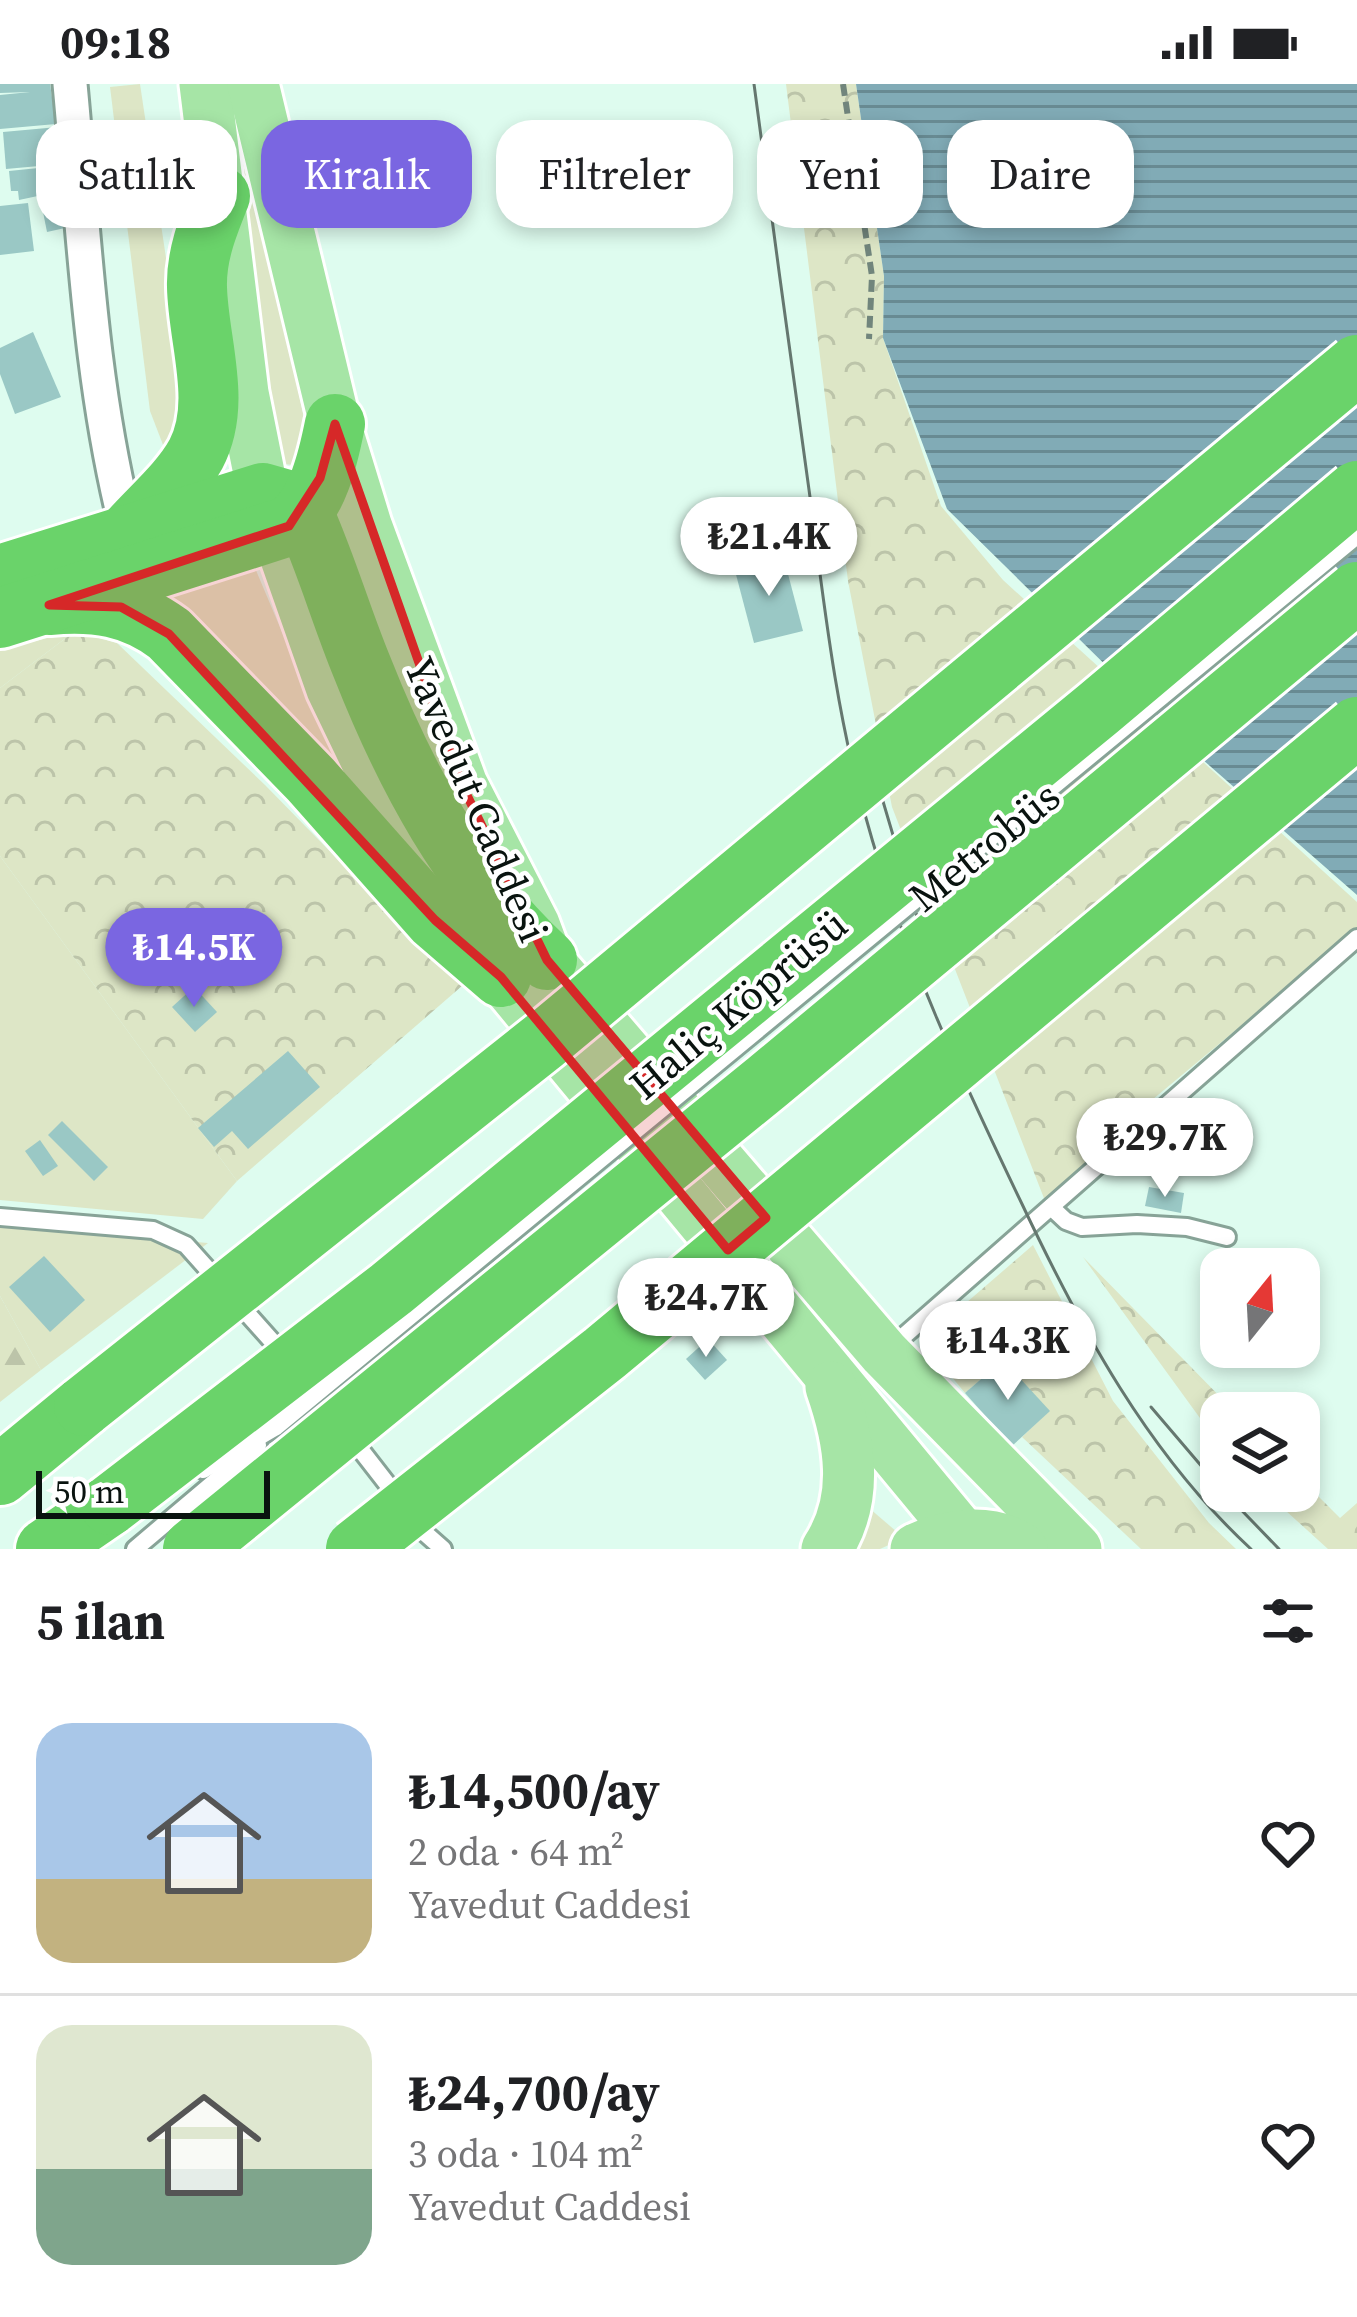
<!DOCTYPE html>
<html lang="tr">
<meta charset="utf-8">
<style>
body{margin:0;font-family:"Source Serif 4",serif;background:#f6f6f6;color:#202124;height:100vh;display:flex;flex-direction:column;font-size:45px;white-space:nowrap}
*{box-sizing:border-box;margin:0}
p{font-size:39px;color:#757577}
.icon{flex:none;width:66px;height:66px;fill:none;stroke:currentColor;stroke-width:2;stroke-linecap:round;stroke-linejoin:round}
.map{position:relative;height:1465px;overflow:hidden}
.sheet{display:flex;flex-direction:column;background:#fff;flex:1}
.sheet>*{flex:none}
.top-card{position:absolute;left:36px;top:36px;width:1287px;height:108px;display:flex;gap:24px}
.needle{width:78px;rotate:18deg}
.controls{position:absolute;left:1200px;top:1164px;display:grid;gap:24px}
.controls a{display:grid;place-items:center;width:120px;height:120px;border-radius:24px;background:#fff;box-shadow:0 6px 18px #0003;font-size:60px}
.scale{position:absolute;left:36px;bottom:30px;width:234px;box-sizing:border-box;padding-left:12px;border:6px solid #09130f;border-top:0;font-size:33px;line-height:42px;white-space:nowrap;color:#09130f;-webkit-text-stroke:9px #fff;paint-order:stroke}
.price{position:absolute;translate:-50% -102px;padding:0 27px;border-radius:42px;background:#fff;color:#222;font-size:39px;line-height:78px;filter:drop-shadow(0 3px 6px #0008)}
.price::after{content:'';position:absolute;left:50%;top:72px;width:36px;height:27px;margin-left:-18px;background:inherit;clip-path:polygon(0 0,100% 0,50% 100%)}
.price.selected{background:#7a66e1;color:#fff}
ul{padding:0;list-style:none}
li{display:flex;align-items:center;gap:36px;height:300px;padding:0 36px}
li+li{border-top:3px solid #e0e0e0}
li span{display:grid;place-items:center;flex:none;width:336px;height:240px;border-radius:36px;color:#555}
li>.icon{margin-inline-start:auto}
span .icon{width:144px;height:144px;fill:#fffc;stroke-width:1}
li b{font-size:51px}
h2{display:flex;justify-content:space-between;align-items:center;height:144px;padding:0 36px;font-size:51px}
.chip{padding:0 42px;border-radius:36px;background:#fff;box-shadow:0 6px 18px #0003;font-size:42px;line-height:108px}
.chip.selected{background:#7a66e1;color:#fff}
.status{display:flex;justify-content:space-between;align-items:center;height:84px;padding:0 60px;background:#fff;direction:ltr}
.status svg{height:33px;fill:currentColor}
.map>svg:first-child{display:block}
</style>
<div class="status"><b>09:18</b><svg viewBox="0 0 49 12"><path d="M0 12V9h3v3zM5 12V6h3v6zM10 12V3h3v9zM15 12V0h3v12zM26 1h20v11H26zM47 4h2v5h-2z"/></svg></div>
<div class="map">
<svg width="1357" height="1465" viewBox="0 0 1357 1465">
<defs>
<pattern id="forest-firs" width="22" height="20" patternUnits="userSpaceOnUse" patternTransform="scale(3)"><rect width="22" height="20" fill="#dde6c6"/><path d="M5 1l3.5 6h-7zM16 11l3.5 6h-7z" fill="#bcc4a9"/></pattern>
<pattern id="park-crowns" width="20" height="18" patternUnits="userSpaceOnUse" patternTransform="scale(3)"><rect width="20" height="18" fill="#dde6c6"/><path d="M2 6a3 3 0 1 1 6 0M12 15a3 3 0 1 1 6 0" fill="none" stroke="#bcc4a9"/></pattern>
<pattern id="water-rules" width="6" height="5" patternUnits="userSpaceOnUse" patternTransform="scale(3)"><rect width="6" height="5" fill="#81abb6"/><path d="M0 2.5h6" fill="none" stroke="#688a92"/></pattern>
</defs>
<rect width="100%" height="100%" fill="#defcef"/>
<g fill="#dde6c6">
<path d="M140,0L188,321L165,366L150,327L110,3Z"/>
<path d="M242,34L306,344L299,374L293,381L274,379L230,35Z"/>
<path d="M255,484L349,707L226,566L162,509Z"/>
<path d="M75,547L0,604V566Z"/>
<path d="M0,772L237,1097L203,1135L0,1116Z"/>
<path d="M0,1141L208,1159L41,1286L0,1212Z"/>
<path d="M862,1418L904,1454L880,1465H845Z"/>
</g>
<path fill="url(#forest-firs)" d="M0,1212L41,1286L0,1318Z"/>
<g fill="url(#park-crowns)">
<path d="M786,0H856L884,192L883,254L941,422L1003,496L1357,818V845L1152,1016L1047,1122L892,723L848,497Z"/>
<path d="M75,547L117,559L265,701L462,902L237,1097L0,772V604Z"/>
<path d="M1033,1161L1113,1317L1209,1439L1236,1465H1141L1022,1353L1049,1327L1003,1276L965,1309L922,1257Z"/>
<path d="M1083,1173L1236,1329H1221V1363Z"/>
<path d="M1299,1393L1340,1434L1357,1419V1465H1328L1264,1407H1299Z"/>
</g>
<path fill="url(#water-rules)" d="M856,0H1357V811L1194,668L947,425L883,254L884,192Z"/>
<g fill="#9ac8c5">
<path d="M0,0H50L56,40L0,45V11L30,8L0,9Z"/>
<path d="M58,43L61,80L6,85L3,48Z"/>
<path d="M58,82L61,107L19,116L18,107H11L9,87Z"/>
<path d="M68,112L74,142L47,148L41,118Z"/>
<path d="M28,119L34,167L0,171V122Z"/>
<path d="M33,248L61,313L15,330L0,290V264Z"/>
<path d="M783,471L803,547L754,559L734,483Z"/>
<path d="M194,903L217,928L195,948L172,923Z"/>
<path d="M288,967L320,1003L248,1065L232,1047L214,1063L198,1044Z"/>
<path d="M62,1037L108,1083L94,1097L48,1051Z"/>
<path d="M40,1056L58,1082L43,1092L25,1067Z"/>
<path d="M1149,1103L1184,1109L1181,1129L1145,1122Z"/>
<path d="M44,1172L85,1216L50,1248L9,1203Z"/>
<path d="M708,1255L727,1276L705,1296L686,1275Z"/>
<path d="M1003,1276L1050,1327L1012,1362L965,1309Z"/>
</g>
<g fill="none" stroke-linecap="round" stroke-linejoin="round">
<g stroke="#87a397" stroke-width="22">
<g id="lane">
<path d="M1051,1123L1066,1137L1082,1143L1137,1140L1187,1143L1227,1153"/>
<path d="M0,1133L153,1146L186,1161L287,1274"/>
<path d="M889,1265L1357,854"/>
<path d="M308,1298L426,1450L443,1465"/>
<path d="M203,1386L276,1343"/>
<path d="M135,1465L258,1361"/>
</g>
</g>
<g stroke="#87a397" stroke-width="39">
<path id="street" d="M70,0C84,149 90,303 128,449"/>
</g>
<g stroke="#fff" stroke-width="57">
<g id="primary">
<path d="M205,0L243,309L263,409L332,605L413,773L501,893L974,1465"/>
<path d="M253,0L335,340L366,441L462,701L534,841L547,876L884,1269L1076,1465"/>
<path d="M827,1465C860,1415 850,1357 831,1303"/>
<path d="M916,1465C948,1449 992,1444 1022,1465"/>
</g>
</g>
<g stroke="#fff" stroke-width="66">
<g id="highway">
<path d="M128,449C150,424 180,399 196,370C223,319 198,257 197,203C196,171 208,142 220,112"/>
<path d="M0,491L263,409L284,415L303,428C326,479 341,532 362,583C405,692 460,796 547,876"/>
<path d="M49,521C96,517 131,522 169,550L311,696L435,836L501,893"/>
<path d="M0,534L289,442C318,420 328,375 335,340"/>
<path d="M0,1391L84,1322"/>
<path d="M46,1465L110,1421"/>
</g>
</g>
<path stroke="#71857c" stroke-width="6" stroke-dasharray="12 6" stroke-linecap="butt" d="M843,0L872,192L869,255"/>
<use href="#lane" stroke="#fff" stroke-width="16"/>
<use href="#street" stroke="#fff" stroke-width="33"/>
<use href="#primary" stroke="#a6e5a6" stroke-width="51"/>
<use href="#highway" stroke="#6ad36a" stroke-width="60"/>
<g stroke="#65776f" stroke-width="3">
<path d="M754,0C772,138 791,275 810,413C824,520 836,630 866,734C903,869 962,995 1022,1120C1081,1245 1148,1370 1251,1465"/>
<path d="M869,670L927,866"/>
<path d="M1151,1323L1221,1405"/>
<path d="M1223,1407L1279,1465"/>
</g>
<g stroke="#87a397" stroke-width="22" stroke-linecap="butt">
<path id="lane-bridge" d="M276,1343L1357,452"/>
</g>
<g stroke="#fff" stroke-width="66" stroke-linecap="butt">
<g id="highway-bridge">
<path d="M84,1322L544,957L1357,281"/>
<path d="M110,1421L391,1205L1098,625L1357,407"/>
<path d="M193,1465L767,998L1357,508"/>
<path d="M356,1465L605,1269L1357,643"/>
</g>
</g>
<use href="#lane-bridge" stroke="#fff" stroke-width="16"/>
<use href="#highway-bridge" stroke="#6ad36a" stroke-width="60"/>
</g>
<path fill="#d62828" fill-opacity="0.2" stroke="#d62828" stroke-width="9" stroke-linejoin="round" d="M335,340L462,701L547,876L766,1134L728,1166L501,893L435,836L169,550L121,523L49,521L289,442L320,394Z"/>
<g text-anchor="middle" dominant-baseline="central" stroke-width="9" stroke-linejoin="round" paint-order="stroke">
<g font-size="42" fill="#09130f" stroke="#fff">
<text transform="translate(477 715) rotate(67)">Yavedut Caddesi</text>
<text transform="translate(984 762) rotate(-39)">Metrobüs</text>
<text transform="translate(738 920) rotate(-40)">Haliç Köprüsü</text>
</g>
</g>
</svg>
<div class="controls">
<a><svg class="needle" viewBox="-14 -14 28 28"><path d="M0-13l5 13h-10z" fill="#e53935"/><path d="M0 13l5-13h-10z" fill="#757577"/></svg></a>
<a><svg class="icon" aria-label="layers" viewBox="0 0 24 24"><path d="M12 4l9 5-9 5-9-5zM3 14l9 5 9-5"/></svg></a>
</div>
<div class="scale">50 m</div>
<b class="price" style="left:769px;top:515px">₺21.4K</b>
<b class="price selected" style="left:194px;top:926px">₺14.5K</b>
<b class="price" style="left:1165px;top:1116px">₺29.7K</b>
<b class="price" style="left:706px;top:1276px">₺24.7K</b>
<b class="price" style="left:1008px;top:1319px">₺14.3K</b>
<div class="top-card">
<a class="chip">Satılık</a>
<a class="chip selected">Kiralık</a>
<a class="chip">Filtreler</a>
<a class="chip">Yeni</a>
<a class="chip">Daire</a>
</div>
</div>
<section class="sheet">
<h2>5 ilan<svg class="icon" aria-label="filters" viewBox="0 0 24 24"><path d="M4 7h16M4 17h16"/><circle cx="9" cy="7" r="2"/><circle cx="15" cy="17" r="2"/></svg></h2>
<ul>
<li><span style="background:linear-gradient(#a9c7e8 65%,#c2b280 0)"><svg class="icon" aria-label="home" viewBox="0 0 24 24"><path d="M3 11l9-7 9 7M6 9v11h12V9"/></svg></span><div><b>₺14,500/ay</b><p>2 oda · 64 m²</p><p>Yavedut Caddesi</p></div><svg class="icon" aria-label="heart" viewBox="0 0 24 24"><path d="M12 20l-8-8c-3-5 5-10 8-4 3-6 11-1 8 4z"/></svg></li>
<li><span style="background:linear-gradient(#dfe7d0 60%,#7fa58c 0)"><svg class="icon" aria-label="home" viewBox="0 0 24 24"><path d="M3 11l9-7 9 7M6 9v11h12V9"/></svg></span><div><b>₺24,700/ay</b><p>3 oda · 104 m²</p><p>Yavedut Caddesi</p></div><svg class="icon" aria-label="heart" viewBox="0 0 24 24"><path d="M12 20l-8-8c-3-5 5-10 8-4 3-6 11-1 8 4z"/></svg></li>
</ul>
</section>
